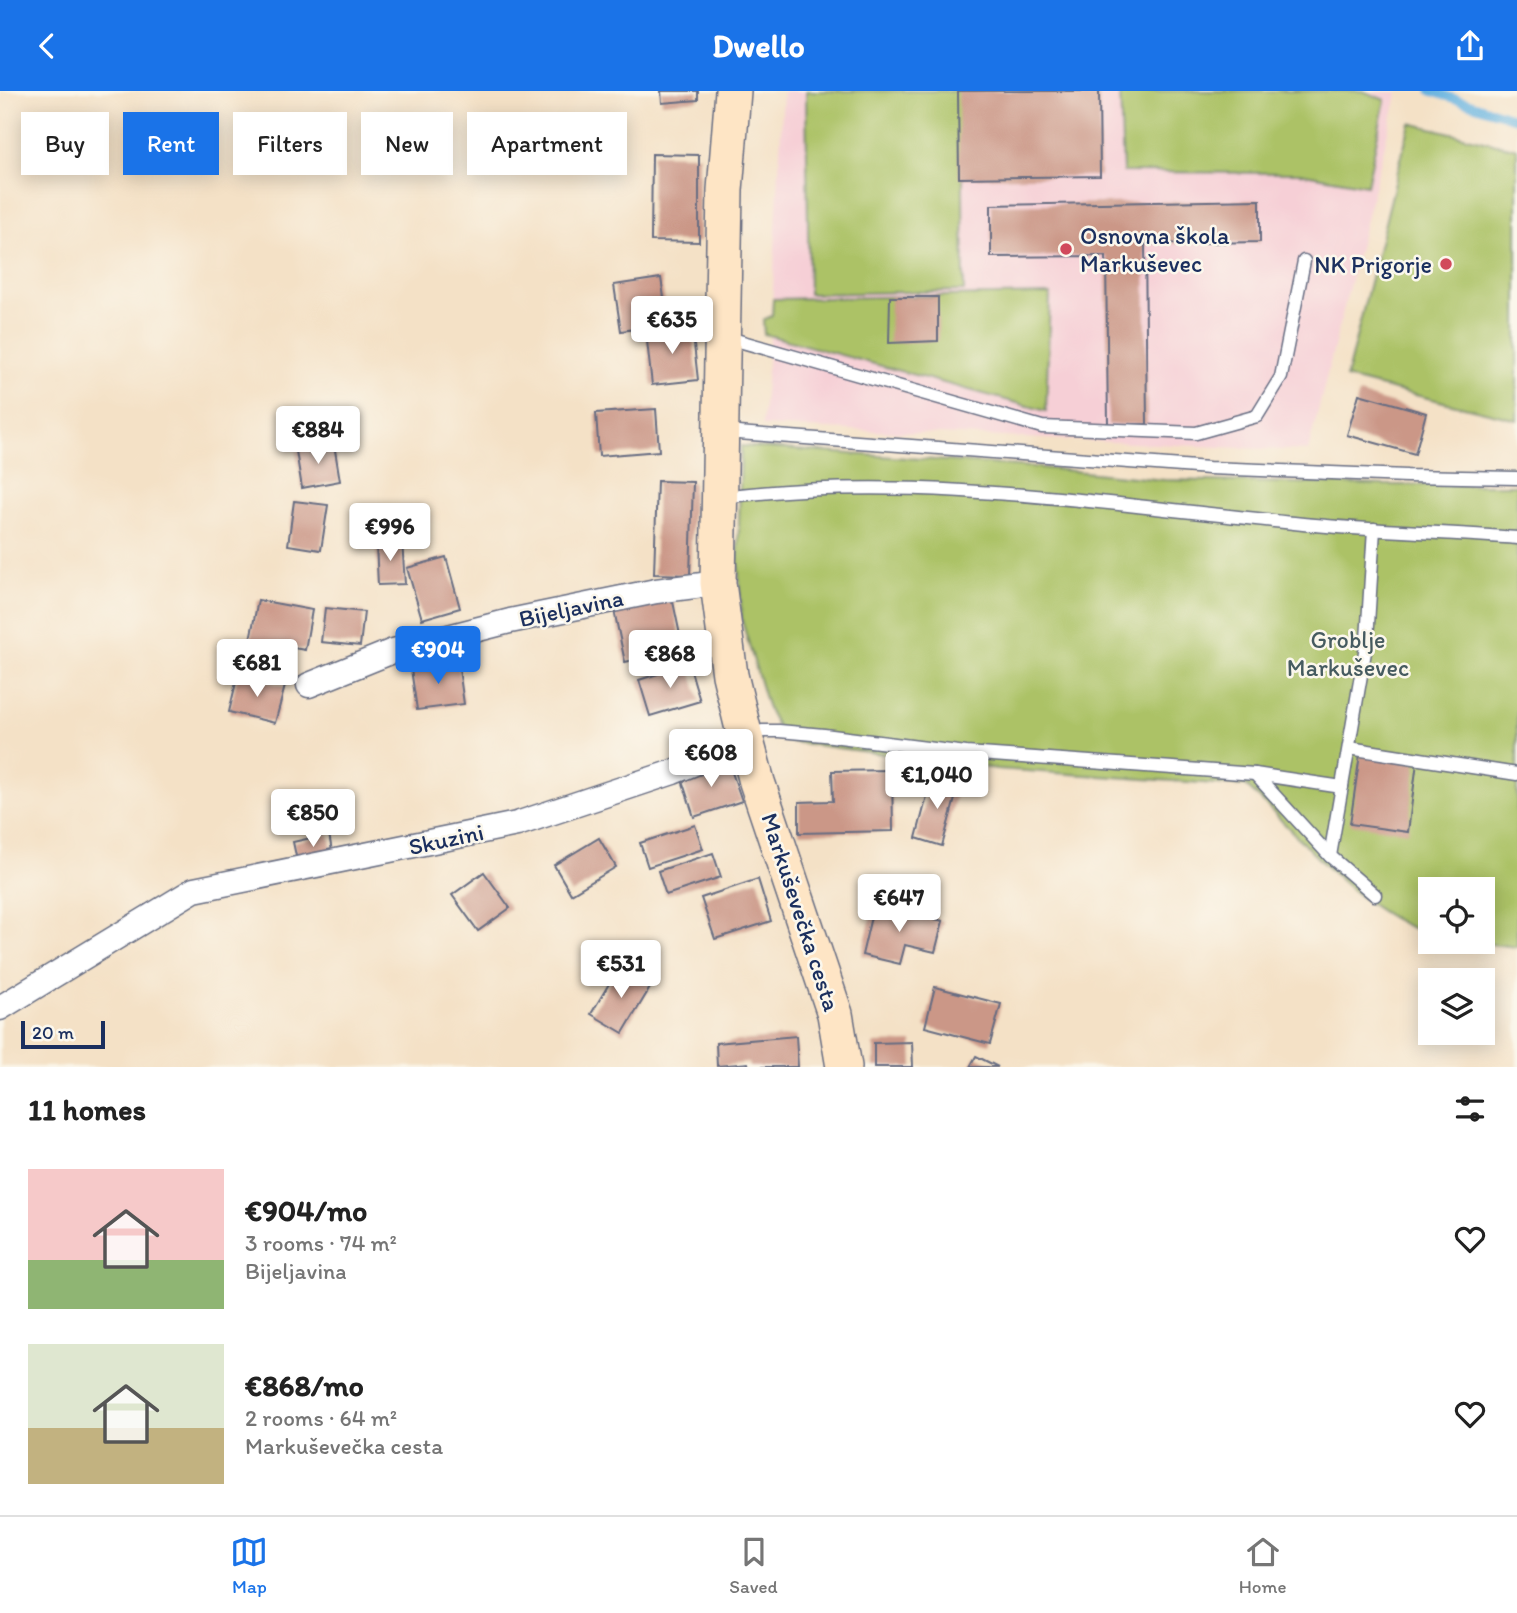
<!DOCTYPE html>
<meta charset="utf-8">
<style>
body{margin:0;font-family:Itim,sans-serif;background:#f2f2f2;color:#222;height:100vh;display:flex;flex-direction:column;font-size:26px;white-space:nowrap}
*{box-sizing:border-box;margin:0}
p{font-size:23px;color:#767676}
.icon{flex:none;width:38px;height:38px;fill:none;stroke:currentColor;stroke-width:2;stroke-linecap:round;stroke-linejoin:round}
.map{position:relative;height:976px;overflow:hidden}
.side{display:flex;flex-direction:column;background:#fff;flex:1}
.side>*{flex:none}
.top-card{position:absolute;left:21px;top:21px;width:700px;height:63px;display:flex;gap:14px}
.controls{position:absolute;left:1418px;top:786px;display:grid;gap:14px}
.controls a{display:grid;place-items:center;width:77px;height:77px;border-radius:0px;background:#fff;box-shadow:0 4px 18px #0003;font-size:35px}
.scale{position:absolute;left:21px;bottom:18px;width:84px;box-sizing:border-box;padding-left:7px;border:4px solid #1b2f5e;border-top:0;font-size:19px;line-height:24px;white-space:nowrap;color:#1b2f5e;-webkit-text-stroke:5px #fbf7ec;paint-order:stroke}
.price{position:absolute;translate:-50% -60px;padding:0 16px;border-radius:7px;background:#fff;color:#222;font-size:23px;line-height:46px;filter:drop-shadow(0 2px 4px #0008)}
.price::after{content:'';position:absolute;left:50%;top:42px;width:21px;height:16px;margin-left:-10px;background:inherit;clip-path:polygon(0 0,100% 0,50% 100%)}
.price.active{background:#1a73e8;color:#fff}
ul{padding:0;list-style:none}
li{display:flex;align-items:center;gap:21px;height:175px;padding:0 28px}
li span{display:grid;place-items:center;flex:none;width:196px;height:140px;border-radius:0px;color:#555}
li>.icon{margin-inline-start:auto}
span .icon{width:84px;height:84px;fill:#fffc;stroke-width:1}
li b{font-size:30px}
h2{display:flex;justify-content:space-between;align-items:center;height:84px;padding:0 28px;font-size:30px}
.chip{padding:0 24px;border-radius:0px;background:#fff;box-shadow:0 4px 18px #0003;font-size:24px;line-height:63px}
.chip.active{background:#1a73e8;color:#fff}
header{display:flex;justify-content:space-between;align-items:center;height:91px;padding:0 28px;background:#1a73e8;color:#fff;font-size:32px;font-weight:700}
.menu{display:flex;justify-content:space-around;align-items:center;height:98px;border-top:2px solid #e0e0e0;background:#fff;font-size:19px;color:#767676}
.menu a{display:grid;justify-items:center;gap:4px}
.menu .active{color:#1a73e8}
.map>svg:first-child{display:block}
</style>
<header><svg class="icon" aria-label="back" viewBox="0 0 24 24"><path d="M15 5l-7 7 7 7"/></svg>Dwello<svg class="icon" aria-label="share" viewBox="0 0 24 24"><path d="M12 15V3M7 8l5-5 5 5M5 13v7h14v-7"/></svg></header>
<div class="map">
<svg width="1517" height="976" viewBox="0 0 1517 976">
<rect width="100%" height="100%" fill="#fbf7ec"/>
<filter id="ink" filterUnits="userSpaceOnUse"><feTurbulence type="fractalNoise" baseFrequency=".0143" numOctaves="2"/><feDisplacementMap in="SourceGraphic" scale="14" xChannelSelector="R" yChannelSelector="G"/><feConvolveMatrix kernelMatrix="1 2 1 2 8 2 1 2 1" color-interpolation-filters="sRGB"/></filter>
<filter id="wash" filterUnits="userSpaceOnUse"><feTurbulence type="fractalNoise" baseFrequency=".00686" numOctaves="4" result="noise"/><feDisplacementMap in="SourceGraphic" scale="28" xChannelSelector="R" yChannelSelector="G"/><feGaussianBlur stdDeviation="1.57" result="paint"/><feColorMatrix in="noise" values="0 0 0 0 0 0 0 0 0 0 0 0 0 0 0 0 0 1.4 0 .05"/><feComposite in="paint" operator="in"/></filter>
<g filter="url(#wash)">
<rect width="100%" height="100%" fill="#f4e1c6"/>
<path fill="#f6cfd6" d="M783,0L1398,1L1308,360L762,335L771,236Z"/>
<g fill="#acc266" stroke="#647862" stroke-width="2">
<path d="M806,0H962L964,200L809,203Z"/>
<path d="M1120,0H1363L1385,9L1367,94L1299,82L1123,81Z"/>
<path d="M1410,32L1517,58V329L1346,287Z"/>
<path d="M1050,203L1046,320L764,243L763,229L772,225L773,208Z"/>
<path d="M741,355L1033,376L1164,389L1384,394H1517V856L1471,851L1482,850V798H1430V844C1350,817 1306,749 1246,695L997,678L785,650L768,618L742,530L738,470Z"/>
</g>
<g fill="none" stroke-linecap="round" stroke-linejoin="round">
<path stroke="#66b2df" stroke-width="9" d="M1431,0L1517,28"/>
</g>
<g id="blocks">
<g fill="#cb9787">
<path d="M661,0H698V9L662,12Z"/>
<path d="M958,0H1099L1100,85L959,87Z"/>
<path d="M652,63L699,64V151L651,150Z"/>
<path d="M1260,109V151L1145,153L1147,333L1108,334L1106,165L991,166V114Z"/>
<path d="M661,187L668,233L621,240L614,194Z"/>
<path d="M890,206H938V250L889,252Z"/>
<path d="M692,236L698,289L652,294L646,241Z"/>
<path d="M1359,303L1426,322L1415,363L1347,344Z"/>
<path d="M656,318L659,360L599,365L596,322Z"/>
<path d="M334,353L340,390L302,397L296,360Z"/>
<path d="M657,390L693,391L690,484L654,483Z"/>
<path d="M294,410L328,414L321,459L288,454Z"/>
<path d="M402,450L405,493L378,494L376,452Z"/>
<path d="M446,466L460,517L422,528L407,477Z"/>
<path d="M672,506L683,558L625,571L614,519Z"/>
<path d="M258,509L312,519L305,559L250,549Z"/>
<path d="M325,517L364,521L360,555L321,551Z"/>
<path d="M458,571L464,613L417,619L411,578Z"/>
<path d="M689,573L700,610L650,625L639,589Z"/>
<path d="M238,583L285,595L275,632L229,621Z"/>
<path d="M1360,663L1417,671L1408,741L1350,733Z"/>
<path d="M728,670L742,710L694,726L681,686Z"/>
<path d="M892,679L893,740L799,742V711L833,710L832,680Z"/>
<path d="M932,686L959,693L942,755L916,747Z"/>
<path d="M695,734L703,758L648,776L640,752Z"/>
<path d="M329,743L333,766L298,774L293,751Z"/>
<path d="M599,747L616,776L571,803L554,774Z"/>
<path d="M713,762L721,786L666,804L658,780Z"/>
<path d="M484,781L510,817L478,840L452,804Z"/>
<path d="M758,788L771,830L715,848L701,807Z"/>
<path d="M874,813L943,830L935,861L905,854L900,873L862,864Z"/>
<path d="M619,876L651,895L623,942L591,923Z"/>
<path d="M935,896L1001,913L990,953L925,936Z"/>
<path d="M796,945L798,976H749L748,972L717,975L716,952Z"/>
<path d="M912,951L913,976H874V952Z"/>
<path d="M976,965L998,976H970Z"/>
</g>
</g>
</g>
<g filter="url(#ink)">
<use href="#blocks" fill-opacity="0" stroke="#676d82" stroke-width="2"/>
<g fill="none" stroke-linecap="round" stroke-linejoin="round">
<g stroke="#676d82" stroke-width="15">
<g id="lane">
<path d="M725,246L1042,336L1196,342L1257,325L1281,286L1304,170"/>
<path d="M724,341L1209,377L1407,385L1517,387"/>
<path d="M722,406C912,382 1105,413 1294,432C1368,440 1443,441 1517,447"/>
<path d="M749,645L762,640H779L824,644L966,662L1255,683L1342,696"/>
<path d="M1349,657L1517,683"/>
<path d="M1255,683L1330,765L1375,804"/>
<path d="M1330,765L1367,549L1374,438"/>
</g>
</g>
<g stroke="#676d82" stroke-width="27">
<g id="street">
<path d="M309,594L393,560L510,530L656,500L718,492"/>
<path d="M0,917L194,799L517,733L673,681L712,665L745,646"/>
</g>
</g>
<g stroke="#676d82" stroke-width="38">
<path id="secondary" d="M733,0L725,99L718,492L730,584L745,646L757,691L835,923L844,976"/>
</g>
<use href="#lane" stroke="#fff" stroke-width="12"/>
<use href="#street" stroke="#fff" stroke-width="24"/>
<use href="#secondary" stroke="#fee5c5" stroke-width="35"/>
</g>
</g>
<g fill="#d1495b" stroke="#fbf7ec" stroke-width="2.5">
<circle cx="1066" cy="158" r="7"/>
<circle cx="1446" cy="173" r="7"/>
</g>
<g text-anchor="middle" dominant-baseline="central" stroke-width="5" stroke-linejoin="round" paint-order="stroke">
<g font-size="24" fill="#1b2f5e" stroke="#fbf7ec" text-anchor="start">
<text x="1080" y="144">Osnovna škola<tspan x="1080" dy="28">Markuševec</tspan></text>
<text x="1432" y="173" text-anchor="end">NK Prigorje</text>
</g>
<g font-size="24" fill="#1b2f5e" stroke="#fbf7ec">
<text transform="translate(571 517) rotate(-12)">Bijeljavina</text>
<text transform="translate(446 748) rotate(-12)">Skuzini</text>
<text transform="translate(801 821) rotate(72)">Markuševečka cesta</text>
</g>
<g font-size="24" fill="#465b60" stroke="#fbf7ec">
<text x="1348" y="548">Groblje<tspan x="1348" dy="28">Markuševec</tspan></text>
</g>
</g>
</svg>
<div class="controls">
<a><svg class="icon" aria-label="locate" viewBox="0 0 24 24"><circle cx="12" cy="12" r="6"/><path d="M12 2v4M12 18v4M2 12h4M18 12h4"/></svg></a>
<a><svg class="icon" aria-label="layers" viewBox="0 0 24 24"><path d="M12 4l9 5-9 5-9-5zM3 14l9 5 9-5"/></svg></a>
</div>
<div class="scale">20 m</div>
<b class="price" style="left:672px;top:265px">€635</b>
<b class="price" style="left:318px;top:375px">€884</b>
<b class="price" style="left:390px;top:472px">€996</b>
<b class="price active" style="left:438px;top:595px">€904</b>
<b class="price" style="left:670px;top:599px">€868</b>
<b class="price" style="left:257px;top:608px">€681</b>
<b class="price" style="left:711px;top:698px">€608</b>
<b class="price" style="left:937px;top:720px">€1,040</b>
<b class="price" style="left:313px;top:758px">€850</b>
<b class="price" style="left:899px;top:843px">€647</b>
<b class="price" style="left:621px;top:909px">€531</b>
<div class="top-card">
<a class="chip">Buy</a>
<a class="chip active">Rent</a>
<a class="chip">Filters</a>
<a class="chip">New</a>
<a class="chip">Apartment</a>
</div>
</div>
<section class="side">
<h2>11 homes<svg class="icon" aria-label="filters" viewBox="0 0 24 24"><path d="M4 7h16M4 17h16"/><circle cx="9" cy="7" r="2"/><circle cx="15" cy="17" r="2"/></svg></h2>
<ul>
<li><span style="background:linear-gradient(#f6c9c9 65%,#8fb573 0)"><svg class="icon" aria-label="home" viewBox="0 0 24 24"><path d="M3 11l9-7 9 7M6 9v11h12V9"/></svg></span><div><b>€904/mo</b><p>3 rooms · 74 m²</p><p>Bijeljavina</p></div><svg class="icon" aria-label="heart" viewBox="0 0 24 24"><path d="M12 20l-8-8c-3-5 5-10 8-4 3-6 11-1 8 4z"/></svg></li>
<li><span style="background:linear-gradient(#dfe7d0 60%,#c2b280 0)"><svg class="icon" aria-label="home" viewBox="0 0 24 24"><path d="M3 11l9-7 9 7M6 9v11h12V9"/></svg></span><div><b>€868/mo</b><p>2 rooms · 64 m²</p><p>Markuševečka cesta</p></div><svg class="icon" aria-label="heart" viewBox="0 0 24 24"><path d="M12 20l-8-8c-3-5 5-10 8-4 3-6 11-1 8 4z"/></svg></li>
</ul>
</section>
<nav class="menu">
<a class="active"><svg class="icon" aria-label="map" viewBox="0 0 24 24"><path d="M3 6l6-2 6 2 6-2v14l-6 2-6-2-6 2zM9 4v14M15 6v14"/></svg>Map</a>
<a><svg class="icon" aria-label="saved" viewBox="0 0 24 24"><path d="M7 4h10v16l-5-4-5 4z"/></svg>Saved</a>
<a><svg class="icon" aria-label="home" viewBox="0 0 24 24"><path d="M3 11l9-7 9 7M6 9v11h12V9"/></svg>Home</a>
</nav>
